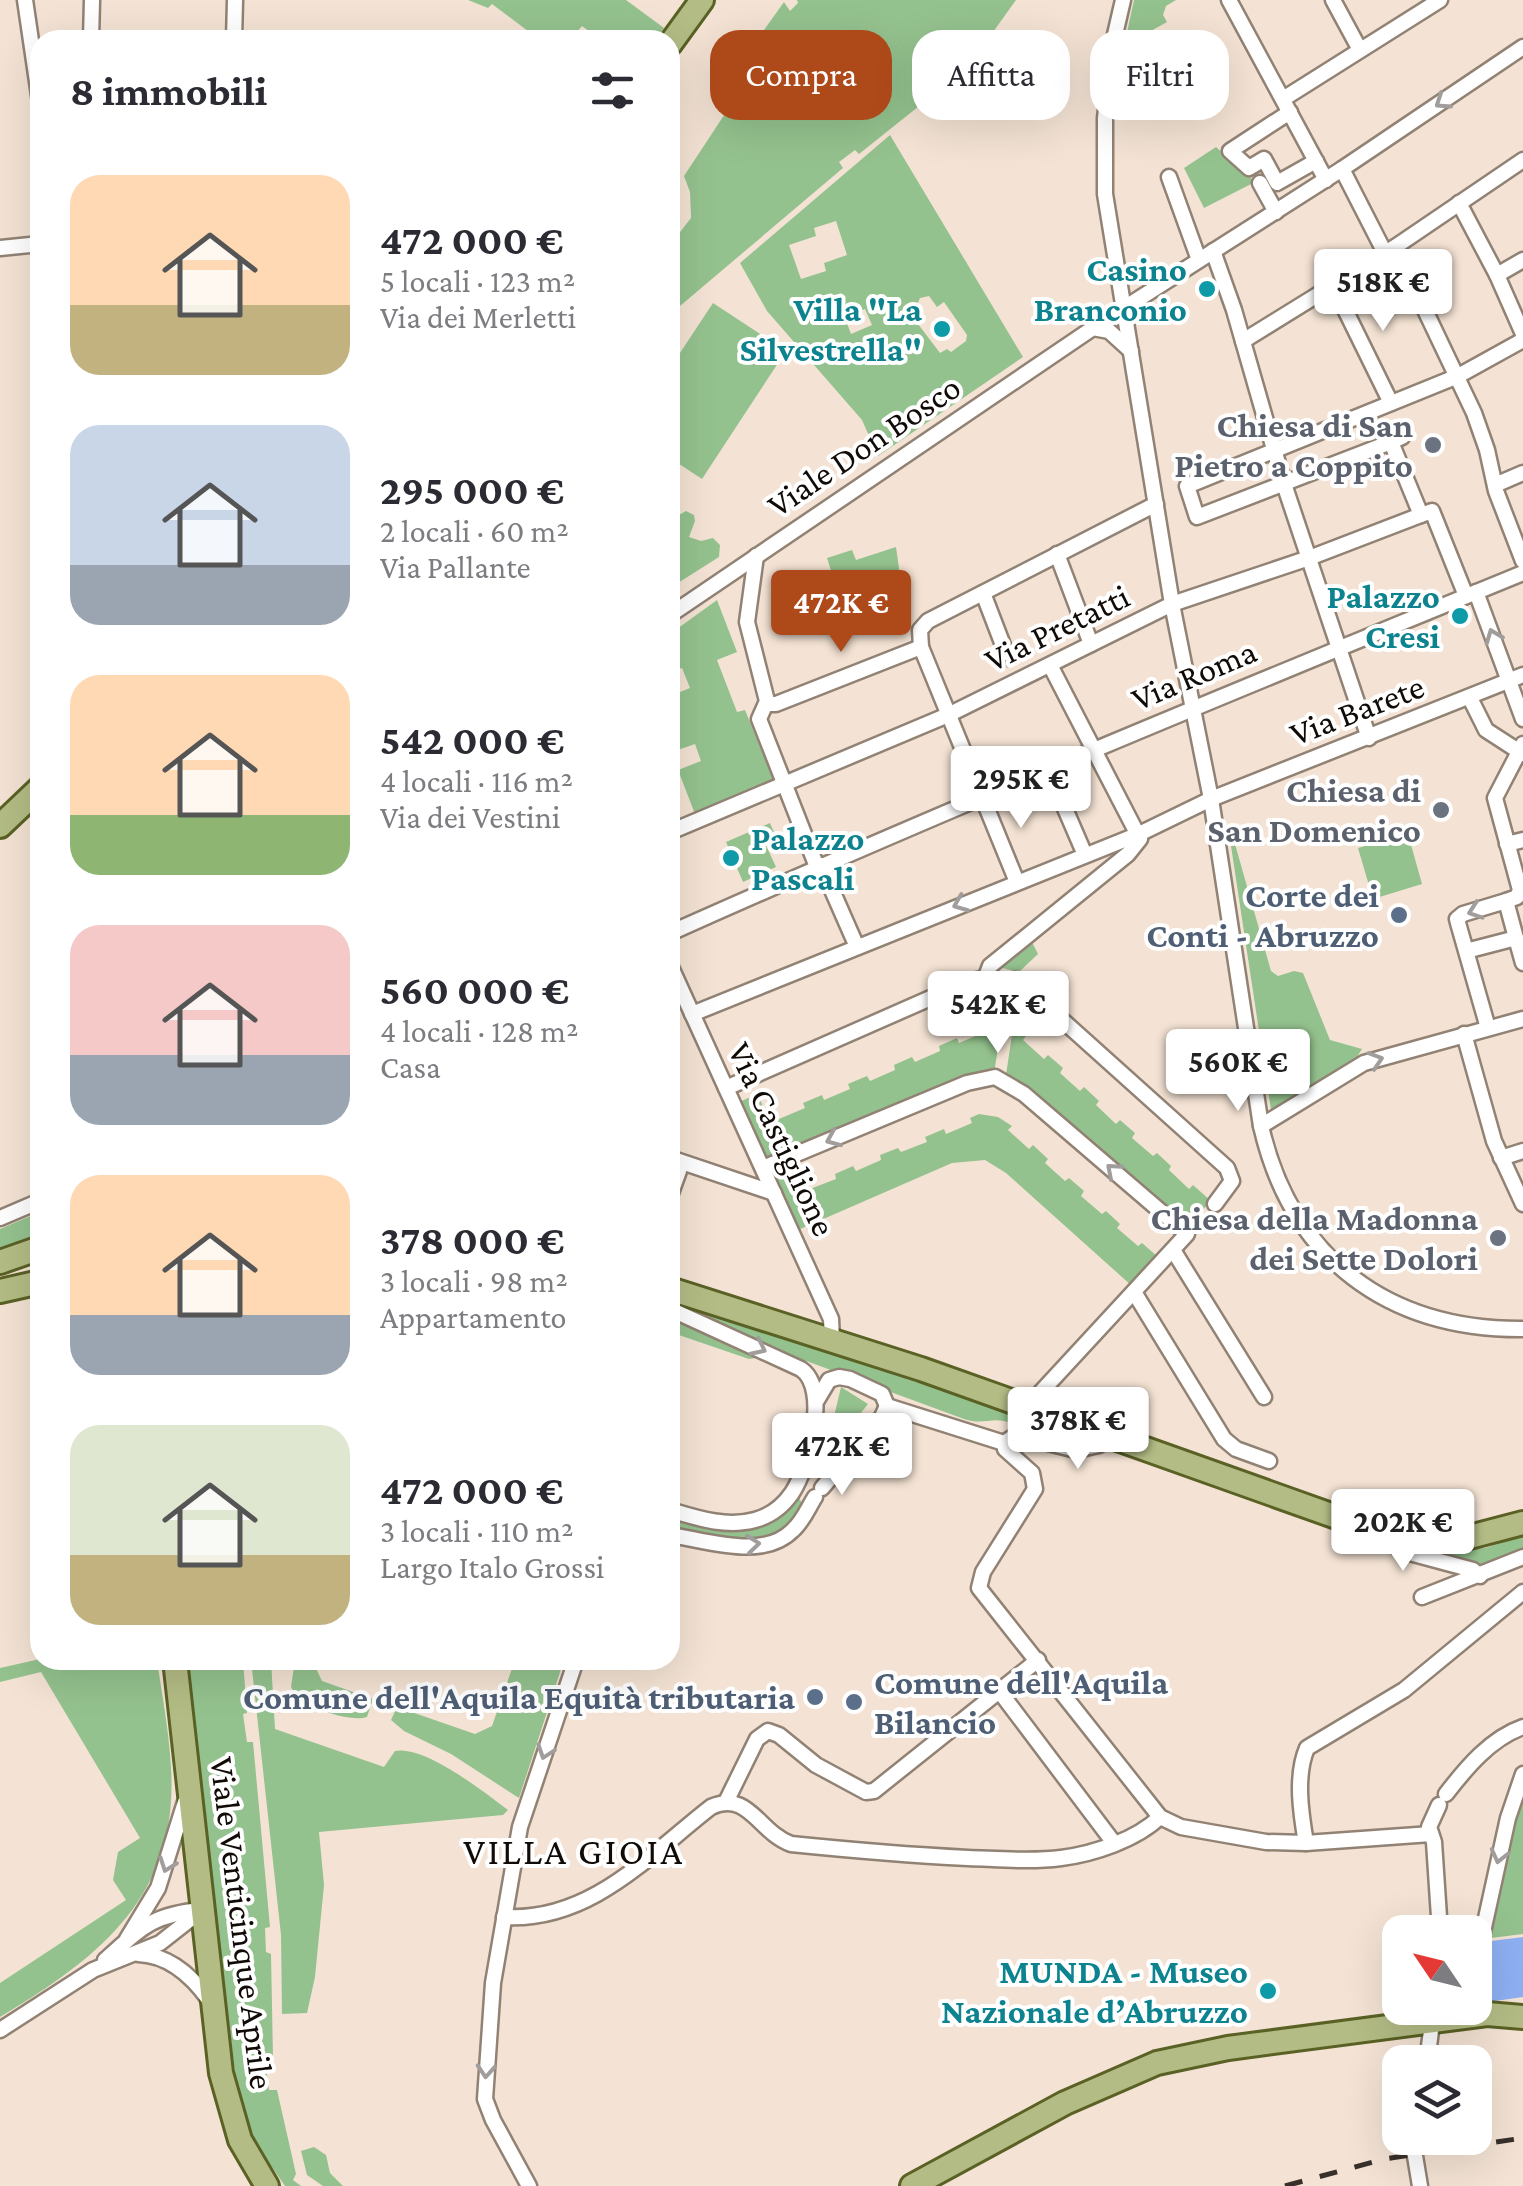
<!DOCTYPE html>
<html lang="it">
<meta charset="utf-8">
<style>
body{margin:0;font-family:"Crimson Pro",serif;background:#f2f2f3;color:#2b2b33;height:100vh;display:flex;flex-direction:column;font-size:38px;white-space:nowrap}
*{box-sizing:border-box;margin:0}
p{font-size:32px;color:#7c7c81}
.icon{flex:none;width:55px;height:55px;fill:none;stroke:currentColor;stroke-width:2;stroke-linecap:round;stroke-linejoin:round}
.map{position:relative;flex:1;overflow:hidden}
.panel{position:absolute;left:30px;top:30px;width:650px;height:1640px;display:flex;flex-direction:column;background:#fff;border-radius:30px;box-shadow:0 10px 40px #0002}
.panel>*{flex:none}
.hud{position:absolute;left:710px;top:30px;width:662px;height:90px;display:flex;gap:20px}
.needle{width:65px;rotate:305deg}
.tools{position:absolute;left:1382px;top:1915px;display:grid;gap:20px}
.tools a{display:grid;place-items:center;width:110px;height:110px;border-radius:20px;background:#fff;box-shadow:0 10px 40px #0002;font-size:50px}
.price{position:absolute;translate:-50% -85px;padding:0 22px;border-radius:10px;background:#fff;color:#222;font-size:32px;line-height:65px;filter:drop-shadow(0 2px 5px #0008)}
.price::after{content:'';position:absolute;left:50%;top:60px;width:30px;height:22px;margin-left:-15px;background:inherit;clip-path:polygon(0 0,100% 0,50% 100%)}
.price.current{background:#ae491a;color:#fff}
ul{padding:0;list-style:none}
li{display:flex;align-items:center;gap:30px;height:250px;padding:0 40px}
li span{display:grid;place-items:center;flex:none;width:280px;height:200px;border-radius:30px;color:#555}
li>.icon{margin-inline-start:auto}
span .icon{width:120px;height:120px;fill:#fffc;stroke-width:1}
li b{font-size:42px}
h2{display:flex;justify-content:space-between;align-items:center;height:120px;padding:0 40px;font-size:42px}
.tag{padding:0 35px;border-radius:30px;background:#fff;box-shadow:0 10px 40px #0002;font-size:35px;line-height:90px}
.tag.current{background:#ae491a;color:#fff}
.map>svg:first-child{display:block}
</style>
<div class="map">
<svg width="1523" height="2186" viewBox="0 0 1523 2186">
<rect width="100%" height="100%" fill="#f4e3d4"/>
<g fill="#94c28e" fill-rule="evenodd">
<path d="M468,0H626L664,28L655,40H601L582,26L570,40H540L492,4L488,8Z"/>
<path d="M797,0H1016L968,67L859,154L855,150L839,162L843,168L680,306L678,303L670,309V245L691,218L690,192L684,176L767,50L759,37L784,2L790,11L798,3Z"/>
<path d="M1134,0H1176L1166,6L1163,15L1167,22L1131,42L1126,37Z"/>
<path d="M890,135L1023,357L878,456L862,420L767,311L740,263ZM836,221L847,255L824,263L826,271L801,279L789,245L816,236L814,228ZM929,296L937,307L944,302L967,335L966,341L951,352L947,349L940,353L918,324L924,318L917,305L920,298ZM865,309L872,325L851,334L845,318Z"/>
<path d="M1216,147L1255,182L1204,208L1184,168Z"/>
<path d="M713,303L786,351L702,479L670,458V368Z"/>
<path d="M686,511L694,515L695,521L689,537L701,541L713,538L720,545L719,557L670,588V520Z"/>
<path d="M896,547L904,604L848,623L827,558L852,550L856,560Z"/>
<path d="M717,600L737,652L717,660L737,712L745,710L774,781L695,814L678,770L701,761L695,744L672,752L670,744L676,741L673,732H670V696L690,688L682,668L670,672V634Z"/>
<path d="M770,823L776,837L765,843L776,867L743,882L726,842Z"/>
<path d="M1408,834L1422,884L1373,899L1358,848Z"/>
<path d="M1235,844L1271,971L1278,976L1294,971L1303,973L1330,1040L1362,1049L1357,1057L1271,1110L1231,846Z"/>
<path d="M1031,940L1038,954L1019,972L998,967Z"/>
<path d="M993,1024H1002L994,1073H979L766,1162L739,1102L758,1094L767,1117L777,1114L779,1119L805,1108L803,1103L822,1095L824,1100L850,1089L848,1084L867,1076L870,1081L895,1070L894,1065L912,1057L915,1062L940,1051L939,1046L957,1038L959,1043L985,1032L984,1027Z"/>
<path d="M1013,1028L1026,1036L1023,1040L1044,1059L1048,1055L1063,1068L1060,1073L1080,1091L1084,1087L1099,1101L1096,1105L1116,1124L1120,1120L1135,1133L1132,1138L1153,1156L1157,1153L1171,1166L1169,1170L1189,1189L1193,1185L1211,1201L1187,1227L1022,1084L1006,1075Z"/>
<path d="M979,1114L998,1117L1012,1126L1008,1130L1029,1149L1033,1145L1048,1159L1045,1163L1065,1181L1069,1178L1084,1191L1081,1196L1102,1214L1106,1211L1120,1224L1117,1228L1138,1246L1142,1243L1158,1257L1132,1286L1006,1173L985,1160L952,1163L798,1230L772,1173L789,1165L799,1188L808,1185L810,1189L836,1179L835,1174L853,1166L856,1171L881,1160L880,1155L898,1148L901,1152L927,1142L925,1137L944,1129L946,1134L972,1123L970,1118Z"/>
<path d="M40,1212V1233L0,1248V1229Z"/>
<path d="M670,1298L885,1365L1084,1439C1057,1439 1030,1428 1004,1421C989,1418 982,1425 964,1419L790,1355L670,1304Z"/>
<path d="M670,1314L763,1357L749,1359L670,1332Z"/>
<path d="M841,1387L868,1404L824,1459Z"/>
<path d="M799,1498L802,1503C787,1559 711,1538 670,1527V1513L730,1526Z"/>
<path d="M1523,1536V1550L1475,1567L1427,1551L1485,1548Z"/>
<path d="M40,1659L157,1660C162,1695 169,1731 171,1767C179,1896 100,1957 0,2017V1983L126,1900L113,1880L118,1852L140,1838L41,1672L0,1682V1668Z"/>
<path d="M186,1660H243L247,1713L243,1714L247,1742H253L270,1927L265,1928L266,1952L271,1954L273,2058L266,2067L269,2090H277L296,2174L293,2180L301,2186H285L254,2141L236,2082Z"/>
<path d="M251,1660H271L275,1729L384,1767L395,1751C425,1745 484,1792 508,1810L503,1815L319,1832L324,1885L315,1977L307,2013L282,2014L281,1935Z"/>
<path d="M295,1660H312L322,1681L373,1699L367,1717C349,1723 299,1706 291,1687Z"/>
<path d="M515,1660H564L519,1798L451,1754L404,1731L391,1720L397,1707L475,1734L492,1726Z"/>
<path d="M1523,1799V1934L1491,1938L1503,1868Z"/>
<path d="M314,2147L326,2155L330,2173L343,2186H323L307,2175L301,2151Z"/>
</g>
<path fill="#8eb0f3" d="M1523,1937V1997L1488,2002L1491,1941Z"/>
<g fill="none" stroke-linecap="round" stroke-linejoin="round">
<path stroke="#d2c3b5" stroke-width="14" stroke-dasharray="14 7" stroke-linecap="butt" d="M1006,653L1016,676"/>
<g stroke="#918274" stroke-width="19">
<g id="minor">
<path d="M25,0L40,102"/>
<path d="M1123,0L1114,39L1105,118V194L1172,604L1211,799L1261,1126C1291,1258 1388,1330 1523,1329"/>
<path d="M1229,0L1326,180"/>
<path d="M1333,0L1360,50"/>
<path d="M91,40L92,0"/>
<path d="M234,40L235,0"/>
<path d="M1283,99L1440,0"/>
<path d="M1290,112L1230,151L1249,168L1264,159L1277,183L1316,161"/>
<path d="M1342,169L1385,253"/>
<path d="M1169,177L1199,260"/>
<path d="M1260,183L1276,212"/>
<path d="M1459,203L1497,275L1523,334"/>
<path d="M1395,247L1474,413L1487,450L1496,491L1523,561"/>
<path d="M0,248L40,244"/>
<path d="M1213,251L1234,310L1284,484L1369,738"/>
<path d="M1497,275L1523,260"/>
<path d="M1333,285L1391,403"/>
<path d="M1093,328L1109,331L1131,351"/>
<path d="M1243,341L1395,247L1523,160"/>
<path d="M1400,429L1402,437L1391,442L1421,515L1432,511L1466,596"/>
<path d="M1391,442L1197,517L1187,486L1458,376L1523,340"/>
<path d="M1495,485L1523,473"/>
<path d="M1057,554L1091,644"/>
<path d="M756,556L747,622L767,701L759,719L817,867"/>
<path d="M1476,592L1523,719"/>
<path d="M983,593L1006,653"/>
<path d="M670,615L1093,328L1342,169L1523,47"/>
<path d="M1470,698L1486,730L1523,754"/>
<path d="M767,704H776L921,647"/>
<path d="M1048,769L1085,855"/>
<path d="M670,832L948,715L1172,604L1309,558L1421,515"/>
<path d="M1507,844L1523,840"/>
<path d="M821,865L857,947"/>
<path d="M1017,882L921,647L920,630L928,621L1156,504"/>
<path d="M1506,901L1517,897L1520,890L1495,798L1523,744"/>
<path d="M670,933C952,807 1237,690 1523,573"/>
<path d="M1516,938L1523,963"/>
<path d="M1466,951L1516,938L1506,901L1463,914L1457,919L1458,923L1488,1028"/>
<path d="M670,965L831,1319L832,1340"/>
<path d="M985,979L990,966L1128,854L1140,839L1050,665"/>
<path d="M1019,990L1041,1001L1227,1168L1232,1181L1215,1204"/>
<path d="M692,1014L1139,834L1211,799L1523,675"/>
<path d="M1464,1034L1494,1141L1523,1204"/>
<path d="M726,1088L967,982L982,979L1005,985L1014,980L1019,990L1010,995L1005,985"/>
<path d="M1261,1126L1364,1063L1523,1019"/>
<path d="M670,1158L774,1193"/>
<path d="M1501,1158L1523,1151"/>
<path d="M763,1168L967,1083L995,1077L1024,1094L1187,1234L1041,1392L1032,1407"/>
<path d="M670,1196L679,1171"/>
<path d="M0,1218L40,1201"/>
<path d="M1173,1250L1264,1397"/>
<path d="M1134,1292L1224,1439L1236,1449L1269,1461"/>
<path d="M670,1309L801,1369C830,1389 809,1467 792,1493C783,1506 770,1516 755,1520C726,1528 697,1518 670,1510"/>
<path d="M817,1400L829,1380L839,1377L850,1379L882,1394L887,1406"/>
<path d="M887,1406L1004,1443"/>
<path d="M1004,1443L1005,1449L1032,1473L1035,1489L983,1572L979,1588L1160,1817L1181,1827L1266,1842L1306,1843L1431,1834"/>
<path d="M1004,1443L1016,1435L1076,1450L1099,1445L1106,1434"/>
<path d="M822,1488L882,1417L887,1406"/>
<path d="M670,1535C706,1540 763,1561 793,1530C803,1521 808,1508 815,1497"/>
<path d="M1381,1538L1406,1552L1473,1570L1480,1576"/>
<path d="M1422,1597L1523,1557"/>
<path d="M1000,1692L1114,1843"/>
<path d="M1446,1794C1466,1768 1491,1738 1523,1727"/>
<path d="M726,1802L757,1739L768,1731L779,1735L816,1765L866,1792L874,1791L1038,1660"/>
<path d="M1439,1805L1429,1827L1434,1842L1440,1932"/>
<path d="M1306,1843C1301,1814 1295,1776 1307,1748L1404,1690L1523,1592"/>
<path d="M504,1917C590,1922 648,1856 711,1807C749,1790 758,1832 791,1844C850,1850 909,1855 968,1858C999,1859 1031,1862 1061,1858C1093,1854 1136,1840 1160,1817"/>
<path d="M127,1939L158,1888L185,1802"/>
<path d="M1475,1949L1481,1941L1508,1818L1523,1774"/>
<path d="M138,1954C168,1955 192,1976 209,2000"/>
<path d="M105,1960C140,1929 152,1914 202,1910"/>
<path d="M0,2030L93,1970L160,1943L202,1910"/>
<path d="M1427,2062L1432,2023"/>
<path d="M1412,2138L1420,2186"/>
<path d="M529,2186L493,2120L485,2099L493,1983L520,1827L576,1660"/>
</g>
</g>
<g stroke="#5a6124" stroke-width="28">
<g id="primary">
<path d="M670,44L702,0"/>
<path d="M0,826L40,788"/>
<path d="M0,1262L40,1248"/>
<path d="M670,1289L921,1369L1390,1536L1458,1540L1523,1523"/>
<path d="M0,1291L40,1282"/>
<path d="M175,1660L221,2073L240,2140L267,2186"/>
<path d="M912,2186L1065,2103L1157,2063L1228,2048L1487,2014L1523,2017"/>
</g>
</g>
<use href="#minor" stroke="#fff" stroke-width="14"/>
<use href="#primary" stroke="#b4bc85" stroke-width="22"/>
<path stroke="#38302a" stroke-width="5" stroke-dasharray="18 18" stroke-linecap="butt" d="M1285,2186L1384,2159L1523,2138"/>
</g>
<defs><path id="oneway-chevron" d="M-2-3.5L2.5 0L-2 3.5" fill="none" stroke-width="1.6" stroke-linecap="round" stroke-linejoin="round" transform="scale(2.5)"/></defs>
<g stroke="#a09d9c">
<use href="#oneway-chevron" transform="translate(1442 102) rotate(146)"/>
<use href="#oneway-chevron" transform="translate(1493 636) rotate(-111)"/>
<use href="#oneway-chevron" transform="translate(960 904) rotate(158)"/>
<use href="#oneway-chevron" transform="translate(1475 911) rotate(161)"/>
<use href="#oneway-chevron" transform="translate(1376 1060) rotate(-18)"/>
<use href="#oneway-chevron" transform="translate(833 1139) rotate(157)"/>
<use href="#oneway-chevron" transform="translate(1113 1170) rotate(-139)"/>
<use href="#oneway-chevron" transform="translate(759 1348) rotate(26)"/>
<use href="#oneway-chevron" transform="translate(753 1544) rotate(-6)"/>
<use href="#oneway-chevron" transform="translate(545 1752) rotate(109)"/>
<use href="#oneway-chevron" transform="translate(1499 1856) rotate(104)"/>
<use href="#oneway-chevron" transform="translate(167 1865) rotate(110)"/>
<use href="#oneway-chevron" transform="translate(486 2071) rotate(94)"/>
</g>
<g fill="#0f9aa8" stroke="#fff" stroke-width="4">
<circle cx="1207" cy="289" r="10"/>
<circle cx="942" cy="329" r="10"/>
<circle cx="1460" cy="616" r="10"/>
<circle cx="731" cy="858" r="10"/>
<circle cx="1268" cy="1991" r="10"/>
</g>
<g fill="#6b7280" stroke="#fff" stroke-width="4">
<circle cx="1433" cy="445" r="10"/>
<circle cx="1441" cy="810" r="10"/>
<circle cx="1498" cy="1238" r="10"/>
</g>
<g fill="#5c6f8a" stroke="#fff" stroke-width="4">
<circle cx="1399" cy="915" r="10"/>
<circle cx="815" cy="1697" r="10"/>
<circle cx="854" cy="1702" r="10"/>
</g>
<g text-anchor="middle" dominant-baseline="central" stroke-width="8" stroke-linejoin="round" paint-order="stroke">
<g font-size="35" font-weight="bold" fill="#0d838f" stroke="#fff" text-anchor="end">
<text x="1187" y="269">Casino<tspan x="1187" dy="40">Branconio</tspan></text>
<text x="922" y="309">Villa "La<tspan x="922" dy="40">Silvestrella"</tspan></text>
<text x="1440" y="596">Palazzo<tspan x="1440" dy="40">Cresi</tspan></text>
<text x="751" y="838" text-anchor="start">Palazzo<tspan x="751" dy="40">Pascali</tspan></text>
<text x="1248" y="1971">MUNDA - Museo<tspan x="1248" dy="40">Nazionale d’Abruzzo</tspan></text>
</g>
<g font-size="35" font-weight="bold" fill="#5b616d" stroke="#fff" text-anchor="end">
<text x="1413" y="425">Chiesa di San<tspan x="1413" dy="40">Pietro a Coppito</tspan></text>
<text x="1421" y="790">Chiesa di<tspan x="1421" dy="40">San Domenico</tspan></text>
<text x="1478" y="1218">Chiesa della Madonna<tspan x="1478" dy="40">dei Sette Dolori</tspan></text>
</g>
<g font-size="35" fill="#110b07" stroke="#fff">
<text transform="translate(864 446) rotate(-34)">Viale Don Bosco</text>
<text transform="translate(1057 628) rotate(-26)">Via Pretatti</text>
<text transform="translate(1194 675) rotate(-23)">Via Roma</text>
<text transform="translate(1357 710) rotate(-21)">Via Barete</text>
<text transform="translate(782 1139) rotate(65)">Via Castiglione</text>
<text transform="translate(242 1923) rotate(83)">Viale Venticinque Aprile</text>
</g>
<g font-size="35" font-weight="bold" fill="#4e5e75" stroke="#fff" text-anchor="end">
<text x="1379" y="895">Corte dei<tspan x="1379" dy="40">Conti - Abruzzo</tspan></text>
<text x="874" y="1682" text-anchor="start">Comune dell'Aquila<tspan x="874" dy="40">Bilancio</tspan></text>
<text x="795" y="1697">Comune dell'Aquila Equità tributaria</text>
</g>
<g font-size="38" letter-spacing="2.5" fill="#110b07" stroke="#fff">
<text x="574" y="1851">VILLA GIOIA</text>
</g>
</g>
</svg>
<div class="tools">
<a><svg class="needle" viewBox="-14 -14 28 28"><path d="M0-13l5 13h-10z" fill="#e53935"/><path d="M0 13l5-13h-10z" fill="#7c7c81"/></svg></a>
<a><svg class="icon" aria-label="layers" viewBox="0 0 24 24"><path d="M12 4l9 5-9 5-9-5zM3 14l9 5 9-5"/></svg></a>
</div>
<b class="price" style="left:1383px;top:334px">518K €</b>
<b class="price current" style="left:841px;top:655px">472K €</b>
<b class="price" style="left:1021px;top:831px">295K €</b>
<b class="price" style="left:998px;top:1056px">542K €</b>
<b class="price" style="left:1238px;top:1114px">560K €</b>
<b class="price" style="left:1078px;top:1472px">378K €</b>
<b class="price" style="left:842px;top:1498px">472K €</b>
<b class="price" style="left:1403px;top:1574px">202K €</b>
<div class="hud">
<a class="tag current">Compra</a>
<a class="tag">Affitta</a>
<a class="tag">Filtri</a>
</div>
<section class="panel">
<h2>8 immobili<svg class="icon" aria-label="filters" viewBox="0 0 24 24"><path d="M4 7h16M4 17h16"/><circle cx="9" cy="7" r="2"/><circle cx="15" cy="17" r="2"/></svg></h2>
<ul>
<li><span style="background:linear-gradient(#ffd9b3 65%,#c2b280 0)"><svg class="icon" aria-label="home" viewBox="0 0 24 24"><path d="M3 11l9-7 9 7M6 9v11h12V9"/></svg></span><div><b>472 000 €</b><p>5 locali · 123 m²</p><p>Via dei Merletti</p></div></li>
<li><span style="background:linear-gradient(#c9d6e8 70%,#9aa5b1 0)"><svg class="icon" aria-label="home" viewBox="0 0 24 24"><path d="M3 11l9-7 9 7M6 9v11h12V9"/></svg></span><div><b>295 000 €</b><p>2 locali · 60 m²</p><p>Via Pallante</p></div></li>
<li><span style="background:linear-gradient(#ffd9b3 70%,#8fb573 0)"><svg class="icon" aria-label="home" viewBox="0 0 24 24"><path d="M3 11l9-7 9 7M6 9v11h12V9"/></svg></span><div><b>542 000 €</b><p>4 locali · 116 m²</p><p>Via dei Vestini</p></div></li>
<li><span style="background:linear-gradient(#f6c9c9 65%,#9aa5b1 0)"><svg class="icon" aria-label="home" viewBox="0 0 24 24"><path d="M3 11l9-7 9 7M6 9v11h12V9"/></svg></span><div><b>560 000 €</b><p>4 locali · 128 m²</p><p>Casa</p></div></li>
<li><span style="background:linear-gradient(#ffd9b3 70%,#9aa5b1 0)"><svg class="icon" aria-label="home" viewBox="0 0 24 24"><path d="M3 11l9-7 9 7M6 9v11h12V9"/></svg></span><div><b>378 000 €</b><p>3 locali · 98 m²</p><p>Appartamento</p></div></li>
<li><span style="background:linear-gradient(#dfe7d0 65%,#c2b280 0)"><svg class="icon" aria-label="home" viewBox="0 0 24 24"><path d="M3 11l9-7 9 7M6 9v11h12V9"/></svg></span><div><b>472 000 €</b><p>3 locali · 110 m²</p><p>Largo Italo Grossi</p></div></li>
</ul>
</section>
</div>
